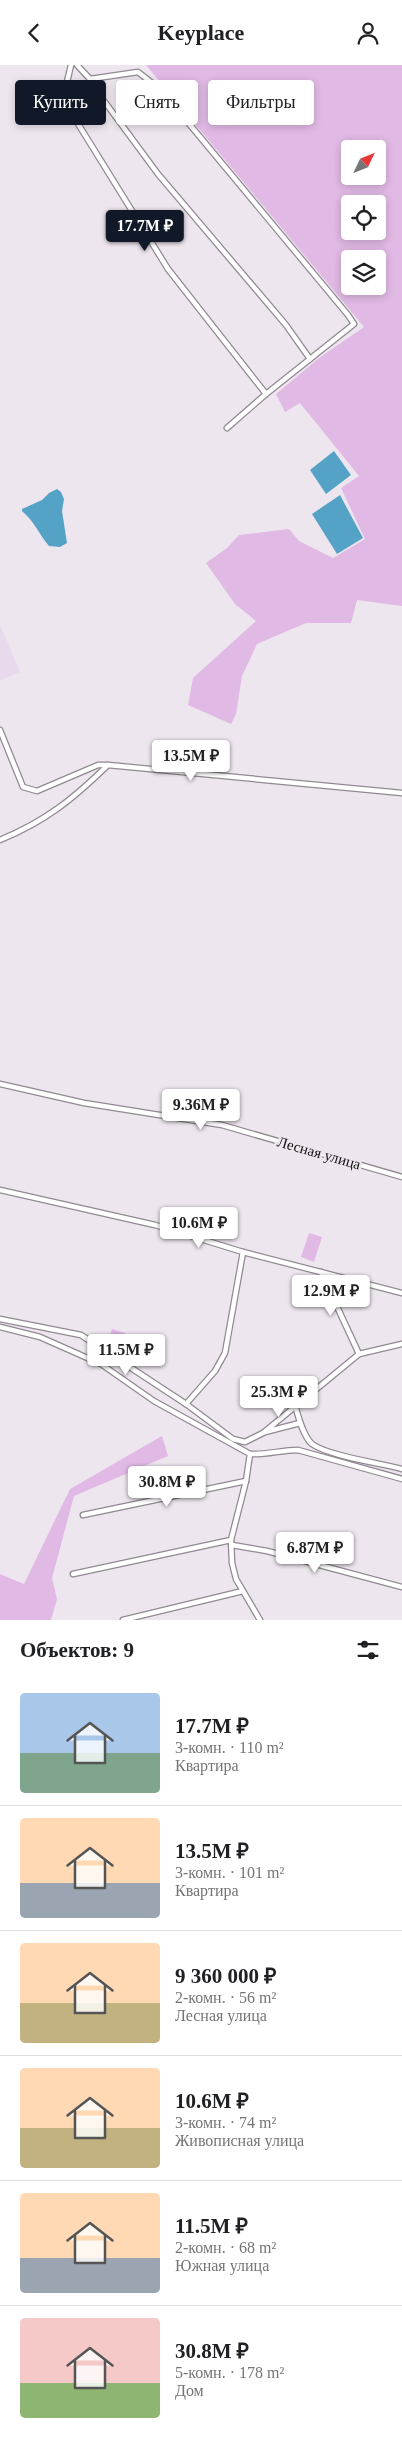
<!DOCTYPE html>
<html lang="ru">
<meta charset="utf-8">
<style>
body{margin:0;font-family:Georgia,serif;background:#f2f2f2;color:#202124;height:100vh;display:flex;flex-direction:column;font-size:19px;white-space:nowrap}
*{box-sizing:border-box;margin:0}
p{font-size:16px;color:#757577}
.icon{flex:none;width:28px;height:28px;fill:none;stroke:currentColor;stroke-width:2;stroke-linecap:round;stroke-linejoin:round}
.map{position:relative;height:1555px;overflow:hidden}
.panel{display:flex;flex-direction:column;background:#fff;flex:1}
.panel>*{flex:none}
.banner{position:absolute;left:15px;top:15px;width:372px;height:45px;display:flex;gap:10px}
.needle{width:32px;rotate:47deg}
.buttons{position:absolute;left:341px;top:75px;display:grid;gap:10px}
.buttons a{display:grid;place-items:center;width:45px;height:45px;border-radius:5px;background:#fff;box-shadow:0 2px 8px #0003;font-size:25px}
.price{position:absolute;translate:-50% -42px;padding:0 11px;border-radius:5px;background:#fff;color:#222;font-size:16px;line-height:32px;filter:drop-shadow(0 1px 2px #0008)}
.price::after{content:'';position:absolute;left:50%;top:30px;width:15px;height:11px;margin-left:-8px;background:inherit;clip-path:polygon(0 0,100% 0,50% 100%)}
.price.selected{background:#111827;color:#fff}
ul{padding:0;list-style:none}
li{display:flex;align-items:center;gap:15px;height:125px;padding:0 20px}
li+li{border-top:1px solid #e0e0e0}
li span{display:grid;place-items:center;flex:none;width:140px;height:100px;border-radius:5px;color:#555}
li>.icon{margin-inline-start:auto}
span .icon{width:60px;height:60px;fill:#fffc;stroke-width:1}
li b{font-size:21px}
h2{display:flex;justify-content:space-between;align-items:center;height:60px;padding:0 20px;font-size:21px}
.tag{padding:0 18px;border-radius:5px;background:#fff;box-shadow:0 2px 8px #0003;font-size:18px;line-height:45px}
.tag.selected{background:#111827;color:#fff}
header{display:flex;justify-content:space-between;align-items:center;height:65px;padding:0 20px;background:#fff;font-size:22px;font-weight:600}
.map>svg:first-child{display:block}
</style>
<header><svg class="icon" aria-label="back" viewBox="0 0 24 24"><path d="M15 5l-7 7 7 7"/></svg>Keyplace<svg class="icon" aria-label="person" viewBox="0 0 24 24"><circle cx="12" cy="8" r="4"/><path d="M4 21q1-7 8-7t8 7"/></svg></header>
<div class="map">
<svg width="402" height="1555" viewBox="0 0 402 1555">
<rect width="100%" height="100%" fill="#eee6ef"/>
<path fill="#e9d9ec" d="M0,560L20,607L0,616Z"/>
<g fill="#e0b9e4" fill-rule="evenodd">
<path d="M146,0H402V541L357,535L351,558H306L257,579L242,611L236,649L231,659L188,640L193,613L256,556L235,539L206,498L227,483L239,470L289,464L299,476L333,493L365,474L341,423L359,411L300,338L285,347L276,329L319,293L364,262ZM350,84H378V111H350ZM350,139H378V166H350ZM350,194H378V221H350Z"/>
<path d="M309,1168L322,1172L314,1197L301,1192Z"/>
<path d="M112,1264L125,1268L120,1286L107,1282Z"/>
<path d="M162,1371L168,1391L74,1431L52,1513L57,1534L51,1555H0V1509L24,1519L70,1424Z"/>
</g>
<g fill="#55a2c7">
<path d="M334,386L351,410L326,429L310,405Z"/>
<path d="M57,424L61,427L64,434L62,446L67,478L60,482L49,481C39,469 34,456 22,446V444L42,435L49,428Z"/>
<path d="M340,430L363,473L337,489L312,449Z"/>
</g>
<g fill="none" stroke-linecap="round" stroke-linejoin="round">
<g stroke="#918991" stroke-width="7">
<g id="street">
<path d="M71,0L67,17L59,28L168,204L266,329L227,363"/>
<path d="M77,0L90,14L138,7L161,25L348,250L354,259L266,329"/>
<path d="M90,14L96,25L158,109L286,260L310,294"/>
<path d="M0,665L23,722L37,726L98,700H108"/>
<path d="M0,775C46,756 73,734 108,700L402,728"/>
<path d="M0,1019L84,1038L222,1060L402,1112"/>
<path d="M0,1125L155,1160L243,1187L402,1228"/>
<path d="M321,1207L359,1289"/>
<path d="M0,1254L81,1270L186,1339L233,1374L245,1377L263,1368L359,1289L402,1279"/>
<path d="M0,1262L40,1272L101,1299L154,1336L250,1389L246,1416L231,1475L232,1498L236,1514L260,1555"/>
<path d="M186,1339L215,1306L225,1288L243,1187"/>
<path d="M295,1340C298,1351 303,1371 312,1379C329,1391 380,1398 402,1404"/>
<path d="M265,1367L300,1358"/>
<path d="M250,1389C267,1390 281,1385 298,1385L402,1414"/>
<path d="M83,1450L246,1416"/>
<path d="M232,1480L267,1486L402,1522"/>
<path d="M73,1509L231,1475"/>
<path d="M123,1555L243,1526"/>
</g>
</g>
<use href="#street" stroke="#fff" stroke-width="4.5"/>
</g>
<g text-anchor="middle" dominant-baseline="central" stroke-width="5" stroke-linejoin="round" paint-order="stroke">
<g font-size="15" fill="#120f12" stroke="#eee6ef">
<text transform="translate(319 1088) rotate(16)">Лесная улица</text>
</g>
</g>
</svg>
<div class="buttons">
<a><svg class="needle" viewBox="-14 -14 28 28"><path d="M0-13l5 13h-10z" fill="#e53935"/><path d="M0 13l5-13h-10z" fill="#757577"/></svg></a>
<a><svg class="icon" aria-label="locate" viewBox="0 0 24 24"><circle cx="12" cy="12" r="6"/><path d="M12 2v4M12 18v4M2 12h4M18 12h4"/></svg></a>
<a><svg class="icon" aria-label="layers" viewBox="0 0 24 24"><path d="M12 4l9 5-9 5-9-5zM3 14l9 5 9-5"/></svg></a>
</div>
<b class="price selected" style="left:145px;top:187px">17.7M ₽</b>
<b class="price" style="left:191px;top:717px">13.5M ₽</b>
<b class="price" style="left:201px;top:1066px">9.36M ₽</b>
<b class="price" style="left:199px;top:1184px">10.6M ₽</b>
<b class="price" style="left:331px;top:1252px">12.9M ₽</b>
<b class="price" style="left:126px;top:1311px">11.5M ₽</b>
<b class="price" style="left:279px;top:1353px">25.3M ₽</b>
<b class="price" style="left:167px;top:1443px">30.8M ₽</b>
<b class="price" style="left:315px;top:1509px">6.87M ₽</b>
<div class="banner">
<a class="tag selected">Купить</a>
<a class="tag">Снять</a>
<a class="tag">Фильтры</a>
</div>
</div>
<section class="panel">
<h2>Объектов: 9<svg class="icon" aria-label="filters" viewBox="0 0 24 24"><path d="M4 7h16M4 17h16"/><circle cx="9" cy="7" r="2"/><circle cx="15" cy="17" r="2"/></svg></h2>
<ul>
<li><span style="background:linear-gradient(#a9c7e8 60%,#7fa58c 0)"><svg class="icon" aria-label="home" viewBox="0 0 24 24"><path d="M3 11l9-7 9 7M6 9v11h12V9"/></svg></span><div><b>17.7M ₽</b><p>3-комн. · 110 m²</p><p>Квартира</p></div></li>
<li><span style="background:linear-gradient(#ffd9b3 65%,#9aa5b1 0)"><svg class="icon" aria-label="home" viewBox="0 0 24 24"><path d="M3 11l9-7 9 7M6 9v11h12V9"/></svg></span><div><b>13.5M ₽</b><p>3-комн. · 101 m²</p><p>Квартира</p></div></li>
<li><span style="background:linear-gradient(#ffd9b3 60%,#c2b280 0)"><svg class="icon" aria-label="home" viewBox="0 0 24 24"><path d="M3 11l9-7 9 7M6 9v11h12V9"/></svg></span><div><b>9 360 000 ₽</b><p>2-комн. · 56 m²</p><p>Лесная улица</p></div></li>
<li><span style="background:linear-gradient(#ffd9b3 60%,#c2b280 0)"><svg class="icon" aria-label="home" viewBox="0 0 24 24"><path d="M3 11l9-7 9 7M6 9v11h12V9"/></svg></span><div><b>10.6M ₽</b><p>3-комн. · 74 m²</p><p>Живописная улица</p></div></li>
<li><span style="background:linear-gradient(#ffd9b3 65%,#9aa5b1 0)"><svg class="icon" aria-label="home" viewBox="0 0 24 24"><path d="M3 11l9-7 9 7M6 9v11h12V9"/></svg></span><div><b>11.5M ₽</b><p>2-комн. · 68 m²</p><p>Южная улица</p></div></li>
<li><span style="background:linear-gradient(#f6c9c9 65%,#8fb573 0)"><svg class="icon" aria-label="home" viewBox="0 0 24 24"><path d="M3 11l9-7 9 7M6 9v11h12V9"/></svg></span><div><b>30.8M ₽</b><p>5-комн. · 178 m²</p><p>Дом</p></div></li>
</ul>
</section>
